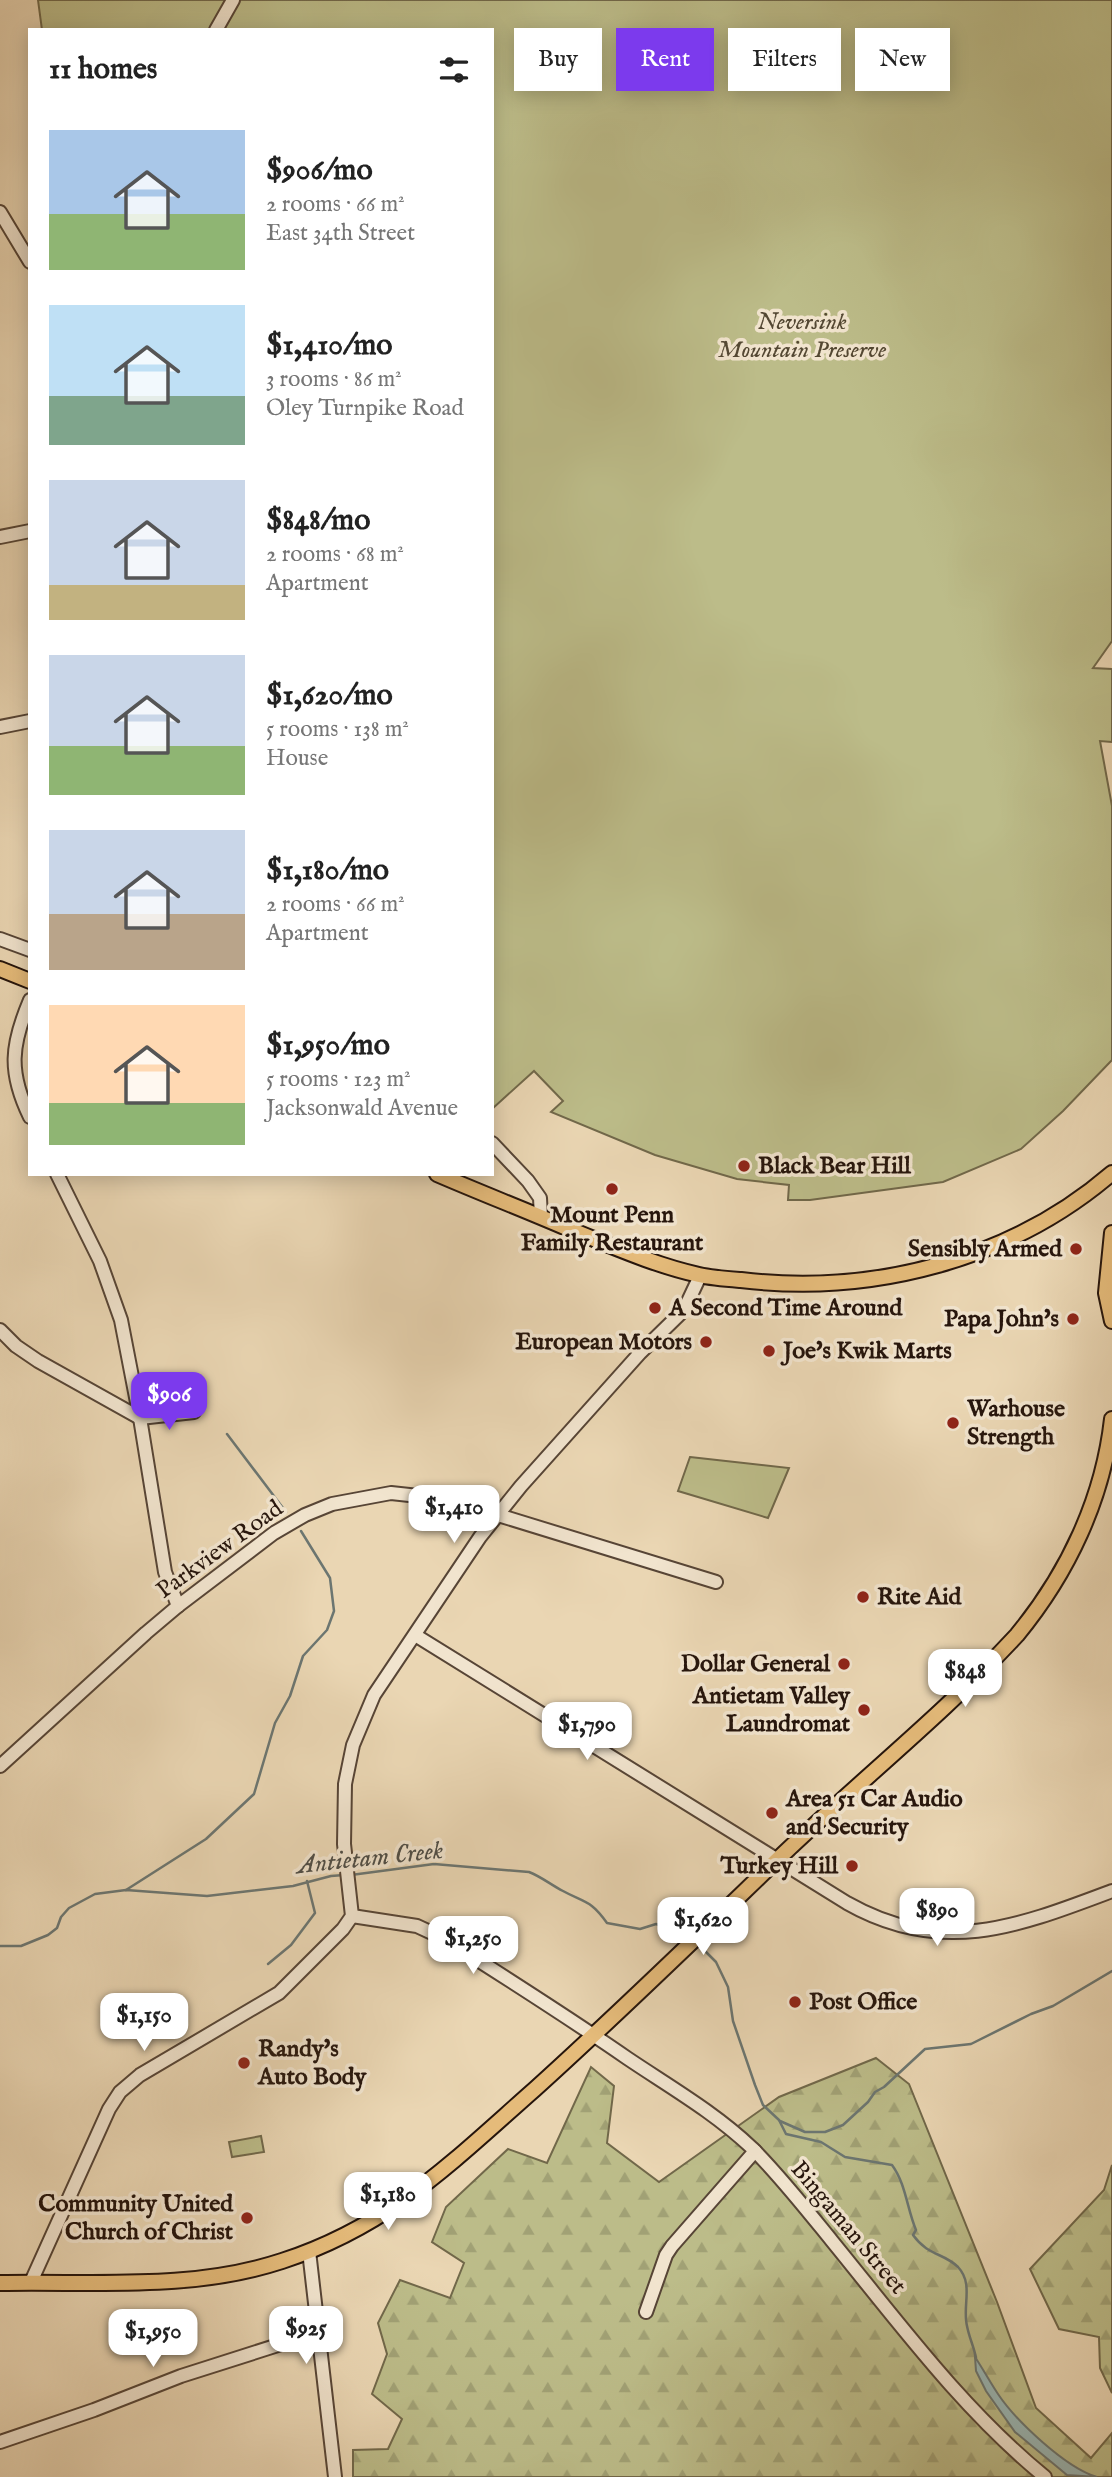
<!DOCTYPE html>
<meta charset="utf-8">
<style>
body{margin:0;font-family:"IM FELL English",serif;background:#f6f6f6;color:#222;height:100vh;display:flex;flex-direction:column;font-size:26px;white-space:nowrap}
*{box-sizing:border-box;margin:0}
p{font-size:23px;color:#767676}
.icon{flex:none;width:38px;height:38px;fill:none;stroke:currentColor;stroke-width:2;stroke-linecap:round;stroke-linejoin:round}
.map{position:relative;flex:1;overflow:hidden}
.sheet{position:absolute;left:28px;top:28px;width:466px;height:1148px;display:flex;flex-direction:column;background:#fff;border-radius:0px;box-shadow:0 4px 18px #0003}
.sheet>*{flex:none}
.top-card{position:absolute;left:514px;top:28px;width:492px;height:63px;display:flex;gap:14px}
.price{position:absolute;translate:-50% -60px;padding:0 16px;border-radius:14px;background:#fff;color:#222;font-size:23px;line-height:46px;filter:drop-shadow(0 2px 4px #0008)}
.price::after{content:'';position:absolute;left:50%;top:42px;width:21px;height:16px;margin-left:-10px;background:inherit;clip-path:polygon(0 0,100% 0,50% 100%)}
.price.current{background:#7c3aed;color:#fff}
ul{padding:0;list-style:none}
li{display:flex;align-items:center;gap:21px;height:175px;padding:0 21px}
li span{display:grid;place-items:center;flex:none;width:196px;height:140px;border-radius:0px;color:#555}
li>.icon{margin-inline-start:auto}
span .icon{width:84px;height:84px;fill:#fffc;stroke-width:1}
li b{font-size:30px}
h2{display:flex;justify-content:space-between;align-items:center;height:84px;padding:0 21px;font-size:30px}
.pill{padding:0 24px;border-radius:0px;background:#fff;box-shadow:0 4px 18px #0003;font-size:24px;line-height:63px}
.pill.current{background:#7c3aed;color:#fff}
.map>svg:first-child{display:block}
</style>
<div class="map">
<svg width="1112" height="2477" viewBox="0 0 1112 2477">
<defs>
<pattern id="forest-firs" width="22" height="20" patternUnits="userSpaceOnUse" patternTransform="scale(1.75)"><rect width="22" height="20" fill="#bcbc89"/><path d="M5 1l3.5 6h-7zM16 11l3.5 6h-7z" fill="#a1a175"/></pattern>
</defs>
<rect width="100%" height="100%" fill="#ead6b3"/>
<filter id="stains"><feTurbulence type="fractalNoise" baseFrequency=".00286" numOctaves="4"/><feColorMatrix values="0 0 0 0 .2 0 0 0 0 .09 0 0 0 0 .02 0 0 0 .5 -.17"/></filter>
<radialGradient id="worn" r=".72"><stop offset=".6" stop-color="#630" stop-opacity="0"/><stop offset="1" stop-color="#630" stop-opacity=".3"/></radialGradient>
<g fill="url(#forest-firs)" stroke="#71684a" stroke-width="2">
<path d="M876,2058L909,2084L997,2302L1036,2408L1091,2458L1112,2433V2477H353V2450L388,2449L402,2419L372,2394L387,2354L378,2323L400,2280L450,2298L464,2263L432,2242L446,2207L508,2149L547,2163L591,2067L614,2086L607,2143L659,2182L779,2097Z"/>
<path d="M1112,2165V2393L1100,2368L1099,2337L1059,2329L1030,2269L1104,2190Z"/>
</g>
<g fill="#bcbc89" stroke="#71684a" stroke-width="2">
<path d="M38,0H1112V641L1093,668L1112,669V742L1100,741L1112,806V1060L1063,1111L1021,1149L943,1182L810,1200H788L789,1185L737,1179L655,1155L551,1112L563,1101L534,1071L492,1109V30H42Z"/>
<path d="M690,1457L789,1468L768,1518L678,1491Z"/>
<path d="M261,2136L264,2152L232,2157L229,2142Z"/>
</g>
<path fill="#9ab7b5" stroke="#6c7671" stroke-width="2" d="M975,2357C983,2369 990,2382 998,2394C1016,2421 1066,2468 1097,2477L1067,2475L1015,2432L986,2391L976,2371Z"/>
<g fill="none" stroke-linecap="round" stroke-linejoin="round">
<g stroke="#6c7671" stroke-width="2.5">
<path d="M227,1434L286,1512"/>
<path d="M351,1875L434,1864L529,1872C542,1877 551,1885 563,1891C585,1903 591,1900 607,1923L640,1929L656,1924L690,1935"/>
<path d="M126,1890L206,1839L254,1794L275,1723L290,1696L303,1656L327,1630L334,1611L330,1578L301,1531"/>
<path d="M697,1943L716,1962L728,1987L733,2021L755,2085L763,2105L779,2120L786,2134L821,2142L845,2157L892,2165C906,2184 907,2209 916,2230L913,2235C928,2256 944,2253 958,2267C974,2284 962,2306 967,2326C969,2337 974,2347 976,2358"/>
<path d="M0,1946H21L48,1935L57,1928L61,1917L69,1908L95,1894L126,1890L207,1896L293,1886L331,1876L344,1875"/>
<path d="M268,1964L291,1945L315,1913L307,1881"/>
<path d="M780,2121L805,2132H825L843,2125L868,2102L875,2092L884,2087L925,2049L971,2044L1031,2014L1053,2006L1112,1971"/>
</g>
<g stroke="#574536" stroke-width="16">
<g id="minor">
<path d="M216,30L233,0"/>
<path d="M0,212L30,262"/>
<path d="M0,537L30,531"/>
<path d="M0,727L30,721"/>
<path d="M0,939L30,950"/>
<path d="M30,1000C11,1045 8,1072 30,1117"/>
<path d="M492,1143L528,1181L540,1198L541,1217"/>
<path d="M57,1174L100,1261L121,1320L140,1418L165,1572L178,1606"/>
<path d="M0,1330L16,1346L38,1361L140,1418L194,1412"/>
<path d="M415,1635L847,1903C942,1957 1019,1926 1112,1891"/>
<path d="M0,1766L146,1633L178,1606L274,1533L305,1515L332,1504L391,1493L446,1499L716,1582"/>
<path d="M352,1916L417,1926L445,1939C506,1978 568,2017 627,2058C670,2087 714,2112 752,2148C781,2177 806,2209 832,2241C899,2323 962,2409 1045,2477"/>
<path d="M309,2251L335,2477"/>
<path d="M31,2282L109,2109L120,2092L140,2075L279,1993L343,1929L352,1916L344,1844L345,1784L353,1745L374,1695L480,1537L521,1486L640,1353L684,1310L700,1276"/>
<path d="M646,2312L666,2255L672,2246L755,2151"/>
<path d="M0,2442L94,2410L181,2376L319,2332"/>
</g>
</g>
<g stroke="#26150c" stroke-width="18">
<g id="major">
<path d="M0,969L30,981"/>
<path d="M437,1174C481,1193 525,1210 569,1229C612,1246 654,1265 699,1275C712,1278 727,1279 741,1280C872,1296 1011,1260 1112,1173"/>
<path d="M1112,1233L1106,1293L1112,1321"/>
<path d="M0,2283C94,2281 191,2291 282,2261C390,2226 452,2162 535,2089C618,2014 697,1937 778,1859C856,1784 943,1715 1017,1635C1068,1573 1103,1499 1112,1419"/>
</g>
</g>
<use href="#minor" stroke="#f1e4ce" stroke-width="12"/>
<use href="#major" stroke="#e5bb7a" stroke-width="14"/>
</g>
<g fill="#8f2418" stroke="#f1e4ce" stroke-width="2.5">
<circle cx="744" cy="1166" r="7"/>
<circle cx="612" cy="1189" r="7"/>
<circle cx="1076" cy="1249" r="7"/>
<circle cx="655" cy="1308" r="7"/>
<circle cx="1073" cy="1319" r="7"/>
<circle cx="706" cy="1342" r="7"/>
<circle cx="769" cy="1351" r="7"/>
<circle cx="953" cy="1423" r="7"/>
<circle cx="863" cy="1597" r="7"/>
<circle cx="844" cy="1664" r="7"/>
<circle cx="864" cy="1710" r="7"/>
<circle cx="772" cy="1813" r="7"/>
<circle cx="852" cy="1866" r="7"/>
<circle cx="795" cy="2002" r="7"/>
<circle cx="244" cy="2063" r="7"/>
<circle cx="247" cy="2218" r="7"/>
</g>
<g text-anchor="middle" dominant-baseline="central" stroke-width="7" stroke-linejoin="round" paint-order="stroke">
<g font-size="24" font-style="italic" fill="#534732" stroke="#f1e4ce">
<text x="802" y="322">Neversink<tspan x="802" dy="28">Mountain Preserve</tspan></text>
</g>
<g font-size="24" font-weight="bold" fill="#26150c" stroke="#f1e4ce" text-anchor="start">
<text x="758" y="1166">Black Bear Hill</text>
<text x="612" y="1215" text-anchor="middle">Mount Penn<tspan x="612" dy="28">Family Restaurant</tspan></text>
<text x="1062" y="1249" text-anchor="end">Sensibly Armed</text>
<text x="669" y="1308">A Second Time Around</text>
<text x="1059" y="1319" text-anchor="end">Papa John's</text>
<text x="692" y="1342" text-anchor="end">European Motors</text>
<text x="783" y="1351">Joe's Kwik Marts</text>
<text x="967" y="1409">Warhouse<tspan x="967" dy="28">Strength</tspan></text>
<text x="877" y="1597">Rite Aid</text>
<text x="830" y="1664" text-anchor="end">Dollar General</text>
<text x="850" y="1696" text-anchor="end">Antietam Valley<tspan x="850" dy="28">Laundromat</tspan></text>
<text x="786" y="1799">Area 51 Car Audio<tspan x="786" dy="28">and Security</tspan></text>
<text x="838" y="1866" text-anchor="end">Turkey Hill</text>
<text x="809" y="2002">Post Office</text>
<text x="258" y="2049">Randy's<tspan x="258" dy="28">Auto Body</tspan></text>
<text x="233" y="2204" text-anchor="end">Community United<tspan x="233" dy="28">Church of Christ</tspan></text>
</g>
<g font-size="24" fill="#26150c" stroke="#f1e4ce">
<text transform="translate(220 1550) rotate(-36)">Parkview Road</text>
<text transform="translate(848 2228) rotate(50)">Bingaman Street</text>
</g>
<g font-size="26" font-style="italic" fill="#4f4e47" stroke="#f1e4ce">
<text transform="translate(370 1858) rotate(-6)">Antietam Creek</text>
</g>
</g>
<rect width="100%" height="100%" filter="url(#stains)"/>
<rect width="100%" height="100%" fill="url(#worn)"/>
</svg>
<b class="price current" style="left:169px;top:1432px">$906</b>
<b class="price" style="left:454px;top:1545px">$1,410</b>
<b class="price" style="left:965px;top:1709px">$848</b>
<b class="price" style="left:587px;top:1762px">$1,790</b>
<b class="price" style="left:937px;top:1948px">$890</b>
<b class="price" style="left:703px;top:1957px">$1,620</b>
<b class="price" style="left:473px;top:1976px">$1,250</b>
<b class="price" style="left:144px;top:2053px">$1,150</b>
<b class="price" style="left:388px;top:2232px">$1,180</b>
<b class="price" style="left:306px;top:2366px">$925</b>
<b class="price" style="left:153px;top:2369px">$1,950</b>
<div class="top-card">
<a class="pill">Buy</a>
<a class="pill current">Rent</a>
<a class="pill">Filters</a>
<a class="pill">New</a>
</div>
<section class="sheet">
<h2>11 homes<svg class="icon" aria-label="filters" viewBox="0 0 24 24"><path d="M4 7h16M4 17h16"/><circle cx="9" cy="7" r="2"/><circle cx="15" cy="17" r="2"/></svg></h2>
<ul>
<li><span style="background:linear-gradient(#a9c7e8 60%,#8fb573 0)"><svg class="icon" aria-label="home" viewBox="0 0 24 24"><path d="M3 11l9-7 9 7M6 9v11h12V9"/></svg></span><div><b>$906/mo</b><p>2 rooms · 66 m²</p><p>East 34th Street</p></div></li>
<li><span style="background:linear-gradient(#bfe0f5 65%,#7fa58c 0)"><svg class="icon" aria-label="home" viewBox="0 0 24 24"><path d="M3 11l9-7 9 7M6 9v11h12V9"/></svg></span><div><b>$1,410/mo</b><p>3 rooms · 86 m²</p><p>Oley Turnpike Road</p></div></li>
<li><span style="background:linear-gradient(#c9d6e8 75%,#c2b280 0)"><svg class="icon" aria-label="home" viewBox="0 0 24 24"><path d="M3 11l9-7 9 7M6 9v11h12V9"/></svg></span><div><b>$848/mo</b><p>2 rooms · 68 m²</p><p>Apartment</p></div></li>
<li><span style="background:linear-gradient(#c9d6e8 65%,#8fb573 0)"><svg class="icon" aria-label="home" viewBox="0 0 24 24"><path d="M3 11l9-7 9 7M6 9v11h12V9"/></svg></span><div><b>$1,620/mo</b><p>5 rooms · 138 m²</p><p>House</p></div></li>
<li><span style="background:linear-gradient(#c9d6e8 60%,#b9a48a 0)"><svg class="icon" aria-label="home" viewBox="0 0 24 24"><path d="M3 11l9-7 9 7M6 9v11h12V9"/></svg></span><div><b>$1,180/mo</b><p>2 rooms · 66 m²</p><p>Apartment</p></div></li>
<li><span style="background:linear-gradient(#ffd9b3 70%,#8fb573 0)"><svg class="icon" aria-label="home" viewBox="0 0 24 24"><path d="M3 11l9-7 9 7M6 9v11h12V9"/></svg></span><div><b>$1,950/mo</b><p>5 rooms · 123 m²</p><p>Jacksonwald Avenue</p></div></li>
</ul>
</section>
</div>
